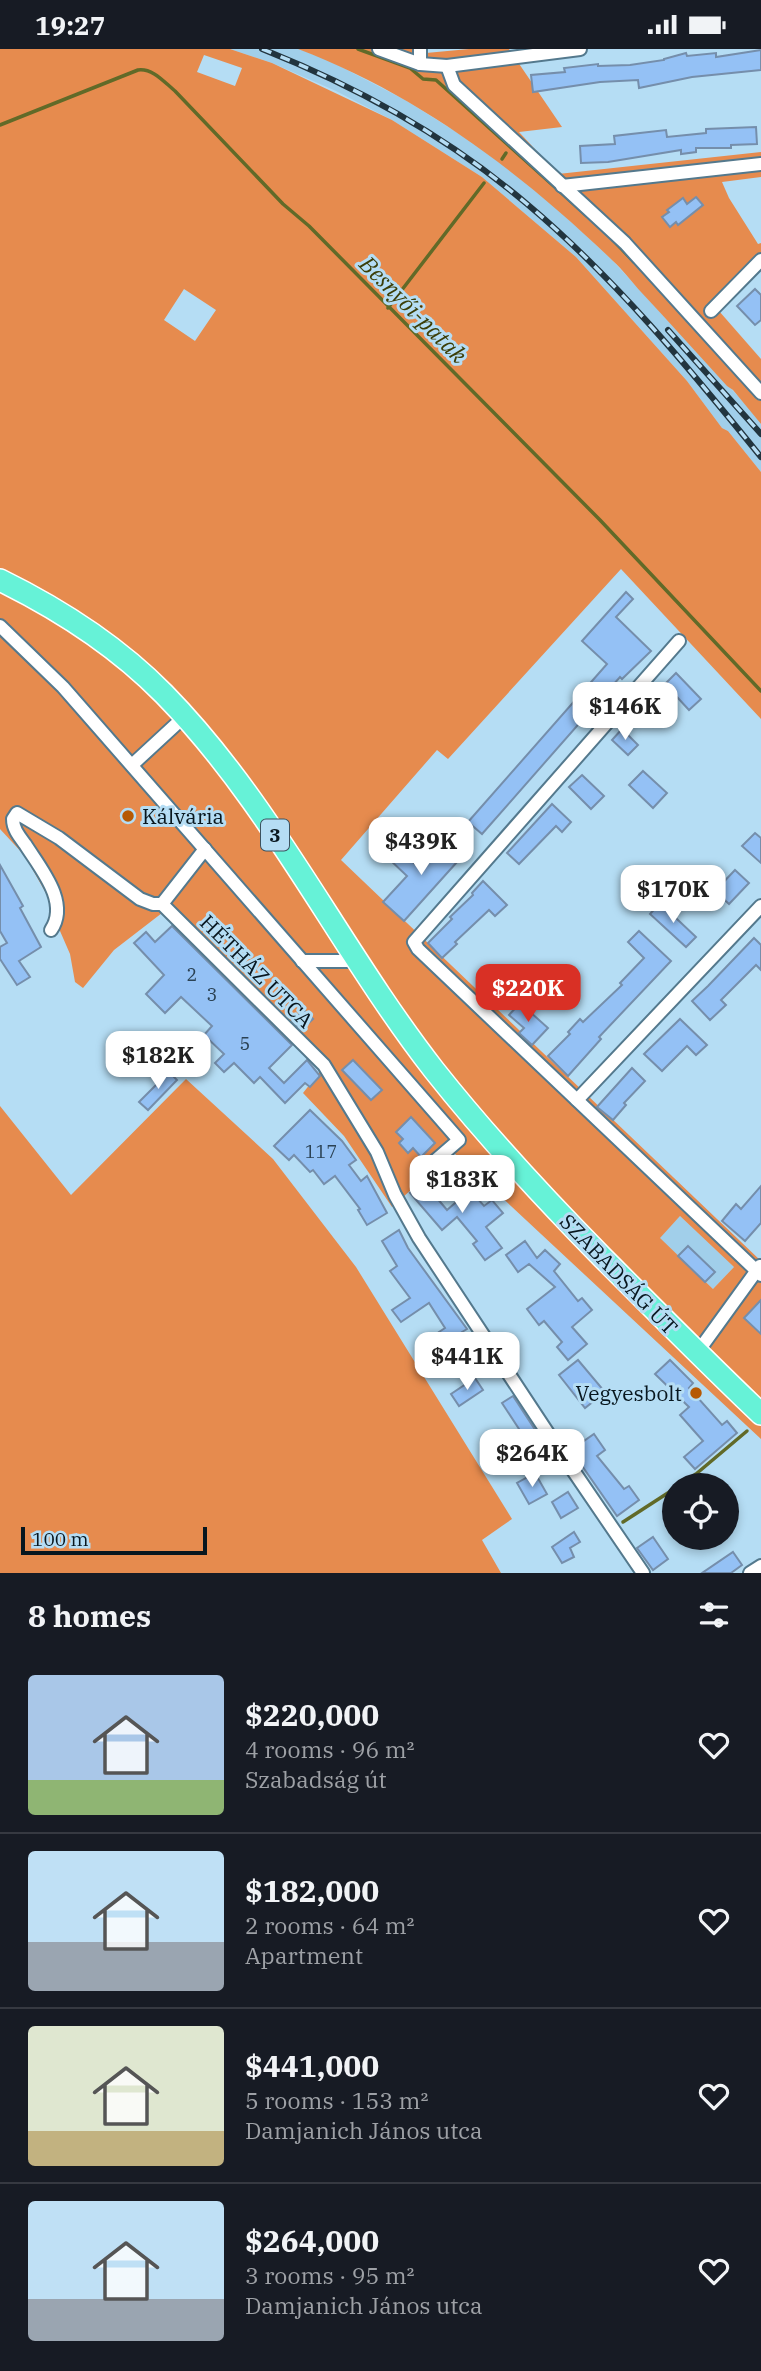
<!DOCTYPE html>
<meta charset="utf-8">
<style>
body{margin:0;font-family:"IBM Plex Serif",serif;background:#242831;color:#f1f3f6;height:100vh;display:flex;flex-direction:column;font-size:26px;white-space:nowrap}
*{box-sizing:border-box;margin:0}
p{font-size:23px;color:#9ea1a6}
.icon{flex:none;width:38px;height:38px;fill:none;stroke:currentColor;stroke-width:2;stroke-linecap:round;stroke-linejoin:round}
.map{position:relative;height:1524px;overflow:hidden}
.side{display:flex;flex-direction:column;background:#171b24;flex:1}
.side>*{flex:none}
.fabs{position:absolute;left:662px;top:1424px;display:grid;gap:14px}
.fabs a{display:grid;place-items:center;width:77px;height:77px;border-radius:50%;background:#171b24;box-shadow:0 4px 10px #0003;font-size:35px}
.scale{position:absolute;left:21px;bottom:18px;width:186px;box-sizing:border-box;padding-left:7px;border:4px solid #08171f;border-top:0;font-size:19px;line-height:24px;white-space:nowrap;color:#08171f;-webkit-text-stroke:5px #b5ddf4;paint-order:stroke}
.price{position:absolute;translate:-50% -60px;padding:0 16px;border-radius:14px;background:#fff;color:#222;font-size:23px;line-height:46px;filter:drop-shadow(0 2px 4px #0008)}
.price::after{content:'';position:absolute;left:50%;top:42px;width:21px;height:16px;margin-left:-10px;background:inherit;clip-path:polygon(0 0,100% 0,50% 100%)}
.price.current{background:#d93025;color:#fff}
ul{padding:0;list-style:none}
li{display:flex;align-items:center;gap:21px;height:175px;padding:0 28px}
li+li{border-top:2px solid #363941}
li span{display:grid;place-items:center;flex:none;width:196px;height:140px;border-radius:7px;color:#555}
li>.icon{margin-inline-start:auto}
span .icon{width:84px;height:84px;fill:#fffc;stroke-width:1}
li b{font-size:30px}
h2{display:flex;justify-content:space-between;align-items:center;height:84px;padding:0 28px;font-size:30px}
.status{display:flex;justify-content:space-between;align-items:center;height:49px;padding:0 35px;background:#171b24;direction:ltr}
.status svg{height:19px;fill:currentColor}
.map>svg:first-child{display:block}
</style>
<div class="status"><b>19:27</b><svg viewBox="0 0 49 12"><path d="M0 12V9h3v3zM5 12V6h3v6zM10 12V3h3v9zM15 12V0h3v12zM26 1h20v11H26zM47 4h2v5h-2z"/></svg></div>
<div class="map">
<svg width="761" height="1524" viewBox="0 0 761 1524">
<rect width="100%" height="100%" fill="#b5ddf4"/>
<g fill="#a1cfea">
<path d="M230,0H298L322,8L405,51L474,94L544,147L611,210L748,358L761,375V423L728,382L722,379L687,332L576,208L482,128L392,71L336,42L272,14Z"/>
<path d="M680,1167L734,1218L713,1240L659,1189Z"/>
</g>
<g fill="#e68b4e" fill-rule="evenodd">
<path d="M0,0H230L272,14L392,71L482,128L576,208L687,332L722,379L728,382L761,423V670L621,520L448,710L437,701L341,811L761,1212V1251L744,1269L761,1285V1390L453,1103L392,1158L344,1087L303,1044L322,1020L162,864L114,901L83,939L75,933L70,905L60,882V869L25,807L0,780V539L121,595L79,563L0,519ZM204,6L242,19L235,37L197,23ZM184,240L216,261L195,292L164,271ZM680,1167L734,1218L713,1240L660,1189Z"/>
<path d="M298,0H415L426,4L469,0H509L562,78L519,83L558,125L761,103V128L722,133L729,149L758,195L761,194V220L719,262L761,310V375L733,341L727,337C698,305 670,274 641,243C632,233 623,221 613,212C522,124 417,45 298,0Z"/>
<path d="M186,1030L273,1110L356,1218L512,1470L482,1491L501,1524H0V1057L71,1146Z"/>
</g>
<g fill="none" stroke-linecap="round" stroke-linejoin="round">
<g stroke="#616a28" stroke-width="3.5">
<path d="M358,0L410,19L423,30L436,31L587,167"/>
<path d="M0,76L138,21C153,19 164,33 175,42L283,155L309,177L600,471L761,642"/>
<path d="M502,110L506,104"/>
<path d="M613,191L634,213"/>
<path d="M388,259L484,134"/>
<path d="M679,1437L696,1425L747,1382"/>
<path d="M623,1473L674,1440"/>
</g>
</g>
<g fill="#94c1f5" stroke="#758eab" stroke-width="2">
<path d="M761,1V21L692,28L639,39L638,31L600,33L533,43L531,26L565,23L564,19L598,15V17L630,16L664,11V10L686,4L687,7L716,4V8Z"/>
<path d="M756,78L757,95L731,96V99H696V103L681,105V101L608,113L581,114L580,97L615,95L614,87L666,81L667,88L706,84V80Z"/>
<path d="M696,148L703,156L678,176L676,173L670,178L662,168L669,163L667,161L683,149L687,155Z"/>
<path d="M755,240L761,246V271L755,276L737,257Z"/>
<path d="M626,543L633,550L616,568L651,602L622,630L620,628L482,785L468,773L607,615L582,592Z"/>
<path d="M676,624L701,650L689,661L665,635Z"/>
<path d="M647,651L664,667L653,678L636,663Z"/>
<path d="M622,680L638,696L628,706L612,691Z"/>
<path d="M643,722L667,744L653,759L629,736Z"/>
<path d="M582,726L604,747L591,760L569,738Z"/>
<path d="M552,755L571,773L562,783L556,777L519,815L507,804Z"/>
<path d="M755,784L761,789V814L742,797Z"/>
<path d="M448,787L466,803L404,872L383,853L407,827L389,810L398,800L415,815L420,810L425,814Z"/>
<path d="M0,816L23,857L20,859L41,898L19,912L30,928L17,936L0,910V898L7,894L0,882Z"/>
<path d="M735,821L749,834L729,855L715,842Z"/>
<path d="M483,832L507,856L495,867L489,861L455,893L457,895L442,909L428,894L452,870L450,868L473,846L472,844Z"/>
<path d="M660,854L696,888L686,898L650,865Z"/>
<path d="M172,877L292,996L269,1019L284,1034L307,1011L320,1027L310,1038L305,1034L285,1054L260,1028L254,1034L234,1014L224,1023L215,1014L224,1005L204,986L212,977L181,948L165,964L146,945L164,926L134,894L146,883L155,893Z"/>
<path d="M639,882L671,912L599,988L601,990L568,1027L548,1007L570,985L568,983L580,970L583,973L622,936L620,934L644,909L628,893Z"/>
<path d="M754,889L761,896V921L756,916L721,951L726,956L710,971L692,952L708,937Z"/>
<path d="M520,954L548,979L532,996L519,984L524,979L509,966Z"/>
<path d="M304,961L313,970L301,981L292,972Z"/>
<path d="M680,970L707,996L696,1006L687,997L662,1022L644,1005Z"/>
<path d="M353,1011L382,1041L371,1051L342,1021Z"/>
<path d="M632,1019L645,1032L624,1054L626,1056L613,1071L597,1058Z"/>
<path d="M169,1023L177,1031L148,1061L139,1053Z"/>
<path d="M310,1061L342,1092L356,1111L349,1116L361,1132L367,1127L387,1164L367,1176L358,1161L360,1160L335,1127L324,1135L313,1121L310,1123L294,1106L289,1111L274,1097Z"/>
<path d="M411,1068L435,1094L421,1108L413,1099L408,1104L399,1094L403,1090L396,1083Z"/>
<path d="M434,1125L441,1133L431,1142L447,1161L470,1141L484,1157L492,1151L503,1164L486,1178L502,1199L485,1211L473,1195L477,1192L457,1168L442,1181L410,1144Z"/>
<path d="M761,1137V1174L745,1192L722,1172L736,1155L741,1160Z"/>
<path d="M399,1181L408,1199L467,1280L462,1283L472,1299L450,1312L442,1301L449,1297L439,1283L445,1279L429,1254L401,1273L392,1261L410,1249L390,1222L397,1217L382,1192Z"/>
<path d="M525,1192L537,1209L545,1201L560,1215L554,1222L578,1252L582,1249L592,1261L572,1278L587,1295L568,1311L557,1298L562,1293L544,1272L539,1276L527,1260L555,1238L529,1215L518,1223L506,1206Z"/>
<path d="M688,1197L715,1223L705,1233L678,1207Z"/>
<path d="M761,1251V1285L744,1269Z"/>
<path d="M578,1311L605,1343L585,1359L559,1326Z"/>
<path d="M670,1311L693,1334L689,1339L722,1376L727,1372L737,1384L695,1420L684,1408L703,1392L680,1366L689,1358L655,1325Z"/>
<path d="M475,1329L483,1341L459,1357L451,1345Z"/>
<path d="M513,1347L547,1399L536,1406L502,1354Z"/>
<path d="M594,1385L605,1401L597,1407L624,1440L629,1437L639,1451L617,1467L571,1401Z"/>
<path d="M535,1424L547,1445L529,1455L517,1434Z"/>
<path d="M568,1443L578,1459L561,1469L552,1453Z"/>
<path d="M574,1483L580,1493L570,1499L574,1508L562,1514L552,1498Z"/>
<path d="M653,1488L668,1510L653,1521L637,1499Z"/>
<path d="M733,1503L742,1516L731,1524H702Z"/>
</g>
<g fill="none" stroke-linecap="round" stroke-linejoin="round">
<g stroke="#54798d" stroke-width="16">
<g id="street">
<path d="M379,0L420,15L447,17L580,0"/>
<path d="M420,0V15"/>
<path d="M447,17L454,36L625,194L761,344"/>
<path d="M562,137L761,115"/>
<path d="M711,262L761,211"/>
<path d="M0,577L63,638L459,1091L422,1123"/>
<path d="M679,592L414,893L418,900L761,1226"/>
<path d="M132,716L185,667"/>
<path d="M162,855L324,1016L377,1103L395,1146L419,1189L551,1389L643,1524"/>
<path d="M162,855L205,800"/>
<path d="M51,881C70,853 40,819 25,795C19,787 13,780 13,770L17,764L59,789L140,850L153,855H162"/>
<path d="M302,912H356"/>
<path d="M577,1051L761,857"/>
<path d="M697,1304L760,1217"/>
<path d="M750,1524L761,1517"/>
</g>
</g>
<g stroke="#fff" stroke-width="24">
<path id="primary" d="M0,531C59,560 117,597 164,645C272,755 339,899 434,1021C487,1088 542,1147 602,1208C655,1261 707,1314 761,1365"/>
</g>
<use href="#street" stroke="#fff" stroke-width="12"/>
<use href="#primary" stroke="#66f2d7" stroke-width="21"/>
<g stroke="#22353f" stroke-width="6">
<g id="rail">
<path d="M262,0C358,38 448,88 527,155C615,229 689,319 761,408"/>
<path d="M668,281L761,385"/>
</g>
</g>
<use href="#rail" stroke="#b5ddf4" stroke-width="3.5" stroke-dasharray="10" stroke-linecap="butt"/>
</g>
<g fill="#b65903" stroke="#b5ddf4" stroke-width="2.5">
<circle cx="128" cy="767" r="7"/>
<circle cx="696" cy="1344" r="7"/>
</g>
<g text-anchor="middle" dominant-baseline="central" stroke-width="6" stroke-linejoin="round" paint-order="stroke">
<g font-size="18" fill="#2b4254">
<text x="192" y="925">2</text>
<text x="212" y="945">3</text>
<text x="245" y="994">5</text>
<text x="321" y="1102">117</text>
</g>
<rect fill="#b5ddf4" stroke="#3c525f" stroke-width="2" x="261" y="770.5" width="28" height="31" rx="5"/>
<g font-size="19" font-weight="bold" fill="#08171f">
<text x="275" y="786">3</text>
</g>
<g font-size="21" fill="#08171f" stroke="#b5ddf4" text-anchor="start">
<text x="142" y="767">Kálvária</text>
<text x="682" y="1344" text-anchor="end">Vegyesbolt</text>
</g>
<g font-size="21" fill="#08171f" stroke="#b5ddf4">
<text transform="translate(257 922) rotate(45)">HÉTHÁZ UTCA</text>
<text transform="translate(619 1225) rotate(46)">SZABADSÁG ÚT</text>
</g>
<g font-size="23" font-style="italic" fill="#3b3e08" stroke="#b5ddf4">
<text transform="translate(414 260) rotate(45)">Besnyői-patak</text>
</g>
</g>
</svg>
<div class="fabs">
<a><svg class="icon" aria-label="locate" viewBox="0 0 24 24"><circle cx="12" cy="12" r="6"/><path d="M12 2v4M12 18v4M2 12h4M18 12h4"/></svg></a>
</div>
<div class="scale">100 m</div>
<b class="price" style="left:625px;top:693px">$146K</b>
<b class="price" style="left:421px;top:828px">$439K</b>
<b class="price" style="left:673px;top:876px">$170K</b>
<b class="price current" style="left:528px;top:975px">$220K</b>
<b class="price" style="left:158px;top:1042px">$182K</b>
<b class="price" style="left:462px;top:1166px">$183K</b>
<b class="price" style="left:467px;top:1343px">$441K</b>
<b class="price" style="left:532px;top:1440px">$264K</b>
</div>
<section class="side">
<h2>8 homes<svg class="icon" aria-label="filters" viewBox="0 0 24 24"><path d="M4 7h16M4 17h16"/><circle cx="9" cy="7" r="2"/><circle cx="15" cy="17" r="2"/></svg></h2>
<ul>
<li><span style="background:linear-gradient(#a9c7e8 75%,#8fb573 0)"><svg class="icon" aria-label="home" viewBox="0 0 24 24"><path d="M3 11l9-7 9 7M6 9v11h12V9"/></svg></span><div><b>$220,000</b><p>4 rooms · 96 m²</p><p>Szabadság út</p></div><svg class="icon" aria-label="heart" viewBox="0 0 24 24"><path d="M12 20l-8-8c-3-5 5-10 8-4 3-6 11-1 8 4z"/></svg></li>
<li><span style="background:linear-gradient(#bfe0f5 65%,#9aa5b1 0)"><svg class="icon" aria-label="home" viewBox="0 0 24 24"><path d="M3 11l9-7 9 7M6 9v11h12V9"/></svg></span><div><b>$182,000</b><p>2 rooms · 64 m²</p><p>Apartment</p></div><svg class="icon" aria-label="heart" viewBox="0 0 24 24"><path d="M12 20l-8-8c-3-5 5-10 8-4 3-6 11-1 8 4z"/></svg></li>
<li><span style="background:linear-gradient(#dfe7d0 75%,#c2b280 0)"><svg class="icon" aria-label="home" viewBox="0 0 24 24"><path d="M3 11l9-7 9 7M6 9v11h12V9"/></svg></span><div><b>$441,000</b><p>5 rooms · 153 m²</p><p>Damjanich János utca</p></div><svg class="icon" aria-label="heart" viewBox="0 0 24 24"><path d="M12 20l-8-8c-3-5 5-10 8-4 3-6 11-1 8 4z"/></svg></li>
<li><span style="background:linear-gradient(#bfe0f5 70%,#9aa5b1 0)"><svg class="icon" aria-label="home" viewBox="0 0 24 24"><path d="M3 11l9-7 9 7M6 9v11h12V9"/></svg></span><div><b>$264,000</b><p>3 rooms · 95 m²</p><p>Damjanich János utca</p></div><svg class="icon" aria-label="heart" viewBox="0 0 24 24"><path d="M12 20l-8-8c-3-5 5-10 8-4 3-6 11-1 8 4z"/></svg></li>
</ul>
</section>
